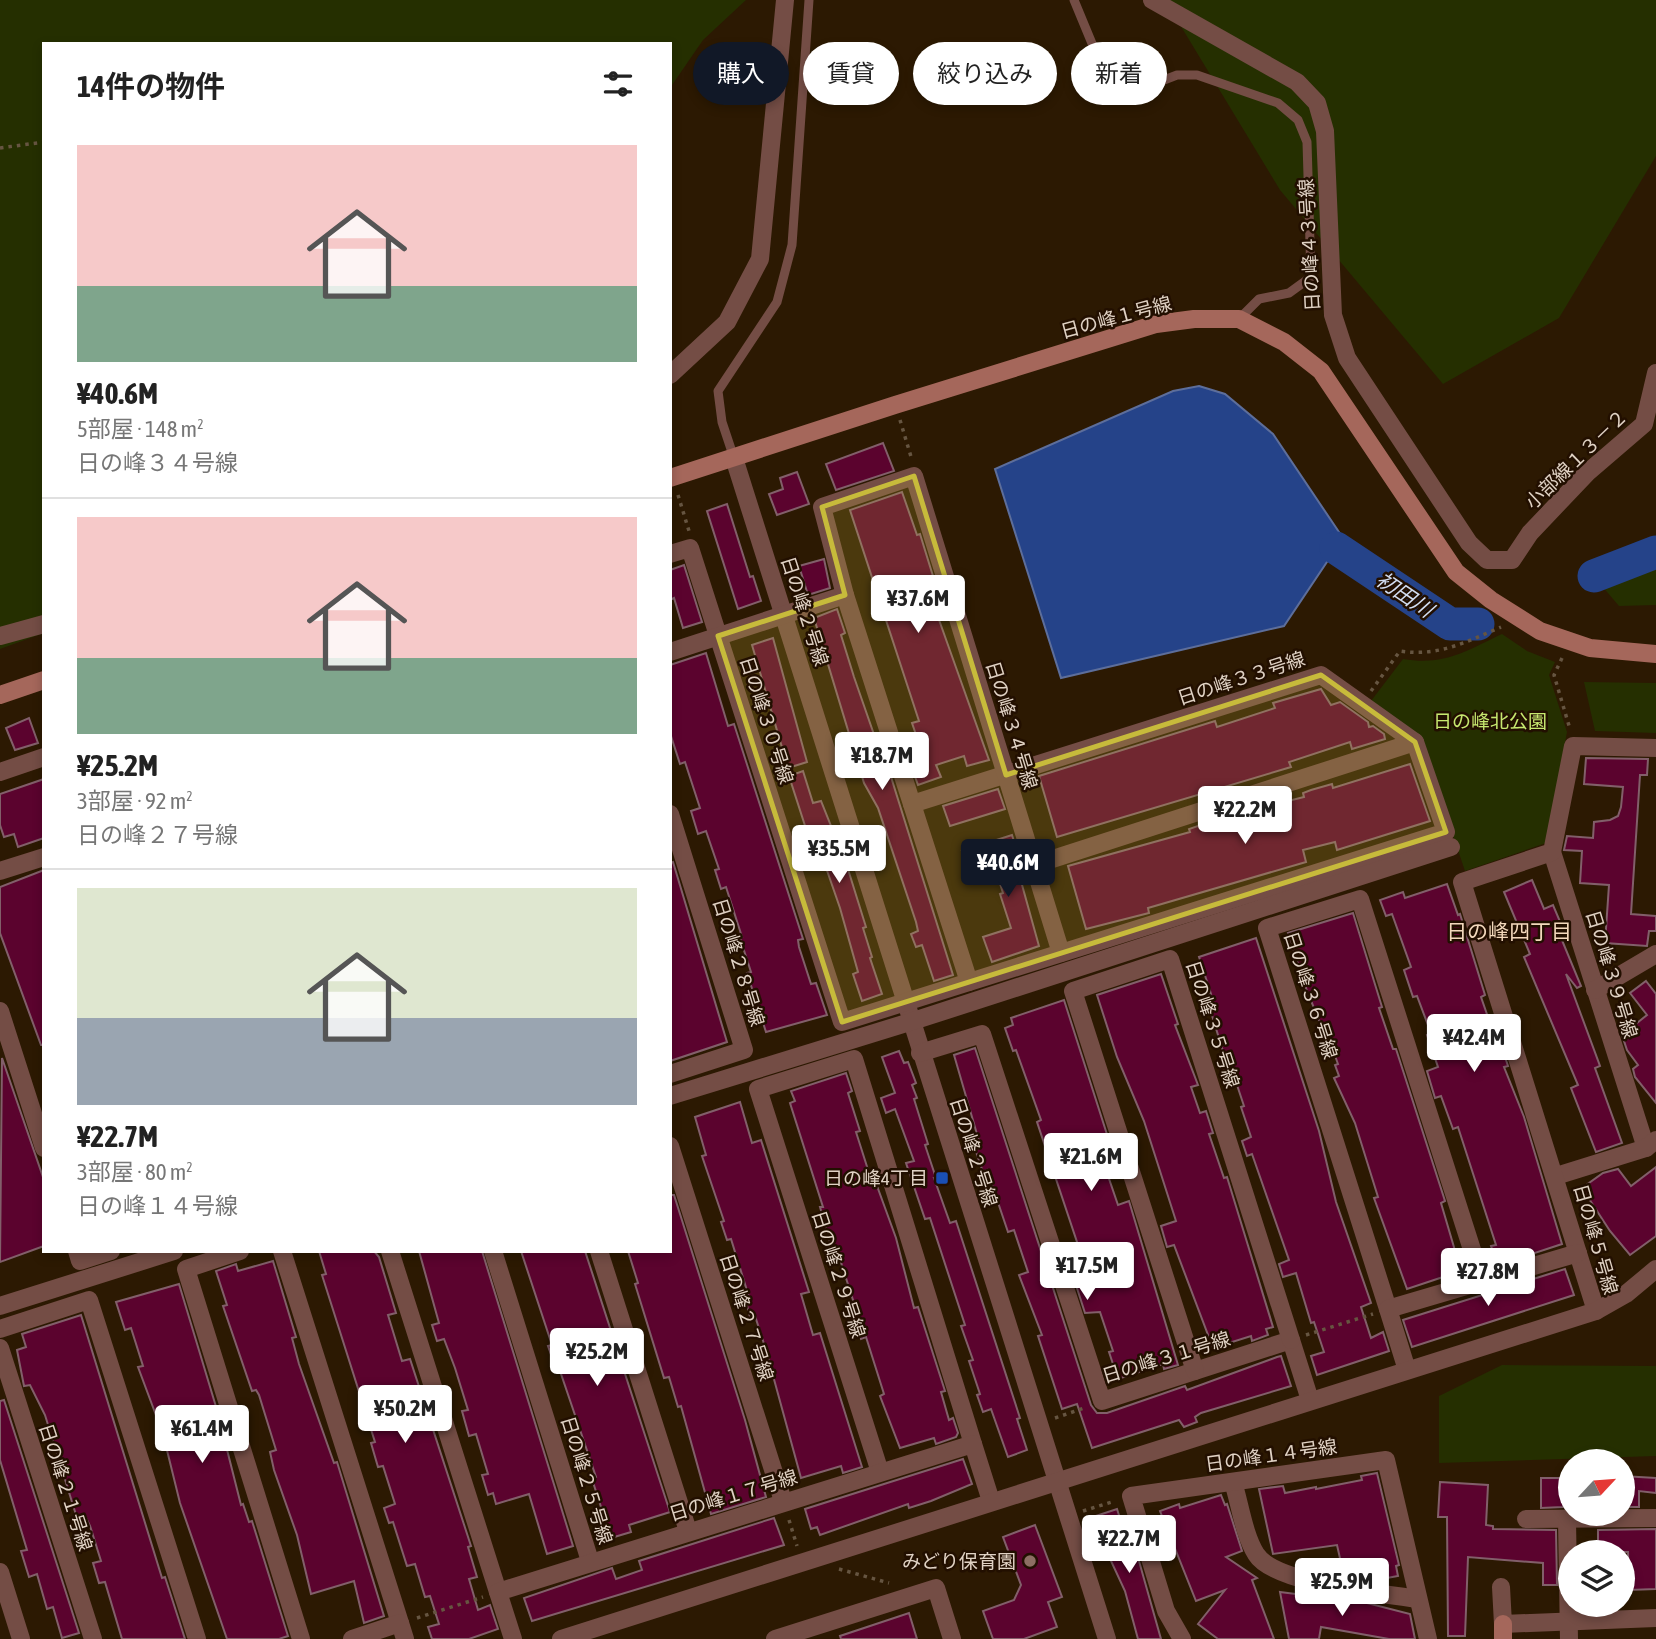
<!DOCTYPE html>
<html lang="ja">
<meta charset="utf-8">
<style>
body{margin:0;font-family:"Asap Condensed","Noto Sans JP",sans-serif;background:#f6f6f6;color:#222;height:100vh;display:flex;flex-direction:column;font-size:26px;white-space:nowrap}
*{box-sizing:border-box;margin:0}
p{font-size:23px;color:#767676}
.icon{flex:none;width:38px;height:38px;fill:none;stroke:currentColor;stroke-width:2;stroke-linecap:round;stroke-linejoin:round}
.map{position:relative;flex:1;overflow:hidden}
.panel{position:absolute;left:42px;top:42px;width:630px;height:1211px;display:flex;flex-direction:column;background:#fff;border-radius:0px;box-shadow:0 4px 10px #0003}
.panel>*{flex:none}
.guide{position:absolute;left:693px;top:42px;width:665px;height:63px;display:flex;gap:14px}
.needle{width:46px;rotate:64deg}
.tools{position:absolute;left:1558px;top:1449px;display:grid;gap:14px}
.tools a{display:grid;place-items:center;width:77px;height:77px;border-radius:50%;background:#fff;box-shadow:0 4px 10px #0003;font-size:35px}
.price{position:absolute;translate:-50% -60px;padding:0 16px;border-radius:7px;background:#fff;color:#222;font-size:23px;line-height:46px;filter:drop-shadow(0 2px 4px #0008)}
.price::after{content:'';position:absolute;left:50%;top:42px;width:21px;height:16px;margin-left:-10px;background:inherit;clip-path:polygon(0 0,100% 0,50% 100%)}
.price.selected{background:#111827;color:#fff}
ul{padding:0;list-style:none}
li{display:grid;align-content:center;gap:14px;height:371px;padding:0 35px}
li+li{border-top:2px solid #e0e0e0}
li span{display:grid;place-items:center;height:217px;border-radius:0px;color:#555}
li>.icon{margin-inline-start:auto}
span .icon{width:126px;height:126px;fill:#fffc;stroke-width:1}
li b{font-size:30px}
h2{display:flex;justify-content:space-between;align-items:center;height:84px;padding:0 35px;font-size:30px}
.chip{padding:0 24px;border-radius:32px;background:#fff;box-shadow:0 4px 10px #0003;font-size:24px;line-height:63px}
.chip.selected{background:#111827;color:#fff}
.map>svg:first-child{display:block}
</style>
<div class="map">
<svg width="1656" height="1639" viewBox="0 0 1656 1639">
<rect width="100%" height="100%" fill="#2c1902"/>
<g fill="#252f00">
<path d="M0,0H746L703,40L670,88V44H44V633L0,649Z"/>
<path d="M1165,0H1656V156L1559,318L1443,384L1280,190Z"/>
<path d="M1656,563V605L1619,606L1602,586Z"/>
<path d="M1502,634L1527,651L1555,662L1549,675L1567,732L1546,843L1465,871L1420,737L1371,701L1403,659C1444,666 1466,651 1502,634Z"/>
<path d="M1584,682L1656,683V733L1595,731Z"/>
<path d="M1502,1365L1656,1366V1456L1439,1463V1396Z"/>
</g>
<path fill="#254389" stroke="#5d6e9b" stroke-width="2" d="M1199,386L1225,394L1273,434L1343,538L1284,626L1061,678L995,469L1173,391Z"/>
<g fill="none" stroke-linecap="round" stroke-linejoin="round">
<g stroke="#254389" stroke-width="33">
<path d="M1336,548L1450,624H1478"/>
<path d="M1594,576L1656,552"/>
</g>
</g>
<g fill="#5b032e" stroke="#825f6a" stroke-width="2">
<path d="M883,443L894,471L836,490L826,464Z"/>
<path d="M797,472L809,504L777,515L769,494L783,489L780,478Z"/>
<path d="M902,492L917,535L920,534L945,615L938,617L989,760L967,766L964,756L936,765L941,777L918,785L912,768L926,764L912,723L919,721L850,510Z"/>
<path d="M727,504L750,577L753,576L761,601L738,609L707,511Z"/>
<path d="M824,559L830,588L808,595L799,566Z"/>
<path d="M684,565L702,622L683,628L674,598L670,600V570Z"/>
<path d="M837,609L845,633L841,635L854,677L878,746L881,745L953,975L934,981L922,945L916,947L911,934L918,931L916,922L878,808L864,783L814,618Z"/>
<path d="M773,638L807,762L788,768L752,645Z"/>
<path d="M706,653L728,726L734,724L743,752L803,939L798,940L799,947L811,984L816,983L827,1015L766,1032L747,973L751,972L740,938L742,937L726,887L721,889L715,870L719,869L706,831L698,834L691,811L700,808L685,762L680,764L670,733V665Z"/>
<path d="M1321,689L1331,705L1340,702L1368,722L1369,727L1373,726L1384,734L1385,739L1352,749L1350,742L1289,762L1291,767L1057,837L1039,776L1215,721L1217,727L1275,708L1273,703Z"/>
<path d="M29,718L38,743L15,750L6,728Z"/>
<path d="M1586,758L1648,759L1647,775H1640L1631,914L1656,916V931H1649L1647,946L1605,943L1609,885L1580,883L1582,851L1564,850L1567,836L1593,838L1594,822L1610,820L1618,816L1621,807L1623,787L1584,784Z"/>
<path d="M1410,764L1430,821L1337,850L1335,842L1303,850L1306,862L1148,908L1149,913L1086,929L1068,866L1190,832L1189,829L1224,817L1304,797L1303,793L1311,790L1332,784L1333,788Z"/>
<path d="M803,771L813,803L821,801L847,866L866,927L863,928L872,957L870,958L882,994L862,1001L853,974L858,972L840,908L814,833L808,835L789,776Z"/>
<path d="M44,779V838L18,847L14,834L4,837L0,825V794Z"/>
<path d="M998,789L1005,809L950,826L943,806Z"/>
<path d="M1012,835L1024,873L1019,874L1039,946L992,962L983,937L1011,928L1000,894L1003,893L991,856L967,864L962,851Z"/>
<path d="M673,862L727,1042L670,1061V863Z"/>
<path d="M44,870V1045H41L0,933V887Z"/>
<path d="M1532,880L1544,909L1553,905L1564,931L1559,933L1581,986L1577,988L1566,974L1600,1066L1595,1068L1622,1143L1596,1152L1571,1088L1578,1085L1524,957L1530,954L1504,892Z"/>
<path d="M1447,884L1458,915L1460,914L1485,995L1481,997L1499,1049L1502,1048L1508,1066L1504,1067L1524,1117L1562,1244L1498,1265L1491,1246L1496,1245L1458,1127L1453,1129L1441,1096L1435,1098L1427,1071L1438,1067L1427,1035L1431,1033L1417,996L1413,997L1404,970L1411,967L1392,914L1386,916L1380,900L1403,892L1405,898Z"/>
<path d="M1353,913L1382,1007L1379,1008L1393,1049H1396L1445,1201L1441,1203L1461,1271L1407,1289L1374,1198L1378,1197L1355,1123L1334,1078L1339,1076L1335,1065L1338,1064L1324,1025H1321L1307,991L1288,933Z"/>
<path d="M1256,938L1319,1131L1336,1202L1371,1303L1361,1307L1371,1338L1383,1332L1389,1351L1317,1375L1311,1356L1324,1352L1314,1322L1311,1323L1296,1273L1283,1277L1279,1264L1289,1260L1252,1154L1247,1156L1242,1141L1251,1137L1241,1107L1244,1106L1234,1076L1227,1079L1221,1063L1226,1061L1206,996L1211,994L1199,957Z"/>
<path d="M1161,974L1178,1024L1175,1025L1198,1085L1191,1087L1200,1113L1206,1111L1213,1133L1209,1134L1224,1178L1227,1177L1273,1327L1266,1329L1268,1335L1252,1341L1251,1336L1213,1348L1174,1245L1167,1247L1161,1226L1176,1221L1144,1121L1117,1057L1097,995Z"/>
<path d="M1646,981L1656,994V1103L1635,1077L1633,1069L1638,1065L1627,1050L1622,1035L1647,1015L1630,993Z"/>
<path d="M1064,1000L1111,1147L1107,1149L1112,1164L1105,1167L1118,1205L1129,1201L1178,1365L1164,1369L1163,1364L1118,1379L1109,1352L1113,1351L1100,1312L1085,1313L1067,1257L1080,1251L1037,1122L1041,1120L1016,1050L1013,1051L1005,1028L1013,1025L1011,1018Z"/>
<path d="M975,1048L1091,1405L1097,1413H1107L1185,1386L1187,1390L1277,1357L1281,1356L1291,1386L1201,1413L1195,1417L1197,1422L1184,1427L1179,1420L1092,1448L1077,1404L1062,1409L1038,1336L1042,1335L1019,1275L1028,1272L1014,1230L1008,1232L987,1170L983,1172L973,1143L979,1141L954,1055Z"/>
<path d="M899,1051L904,1063L908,1062L916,1083L912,1085L917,1098L914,1099L928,1144L925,1145L936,1178H934L950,1223L956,1221L1020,1418L1017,1419L1027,1450L1008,1457L991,1409L983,1412L977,1395L980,1394L969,1361L973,1360L961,1326L965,1325L930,1218L925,1219L906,1163L914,1161L895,1109L886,1113L881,1098L895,1093L882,1057Z"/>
<path d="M2,1058L44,1180V1246L0,1262Z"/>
<path d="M846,1073L852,1091L848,1093L860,1131L856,1132L870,1176L873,1175L896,1238L914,1308L918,1307L945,1391L941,1392L949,1420L953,1418L958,1433L956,1437L936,1444L934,1438L900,1448L880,1396L884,1394L866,1337L861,1339L856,1323L860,1322L838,1253L834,1254L829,1239L820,1207H823L790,1103L795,1101L791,1091Z"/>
<path d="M740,1102L752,1143L761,1140L809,1292L801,1294L813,1335L820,1333L862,1467L843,1473L841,1466L801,1478L766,1350L755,1316L750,1317L745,1298L749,1297L731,1239L727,1240L721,1222L724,1221L702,1156L706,1155L695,1117Z"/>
<path d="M1656,1167V1236L1630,1255L1610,1231L1582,1188L1603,1173L1618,1169L1631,1186Z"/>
<path d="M670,1195H674L745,1420L766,1497L711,1514L681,1406L678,1407L669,1377L664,1378L635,1284L638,1283L628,1251H670Z"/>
<path d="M319,1251H374L379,1257L396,1313L388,1315L402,1361L410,1359L471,1546L468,1547L477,1577L469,1579L478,1610L490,1605L498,1629L469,1639H432L428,1627L439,1624L430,1596L425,1597L415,1564L407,1566L393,1522L389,1523L384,1508L395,1504L383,1466L378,1467L371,1443L375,1442L322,1275L326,1274Z"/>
<path d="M419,1251H482L573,1546L547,1554L529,1494L496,1504L493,1493L488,1495L482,1475L488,1474L476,1434L469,1436L462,1411L468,1410L455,1368L444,1339L437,1341L432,1325L439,1323Z"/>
<path d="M521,1251H585L670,1512L629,1525L631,1532L611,1538L592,1479L596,1477L559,1368L556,1369L548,1346L552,1345Z"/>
<path d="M273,1261L296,1337L292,1338L299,1364L334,1463L337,1462L384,1616L364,1623L354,1581L311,1594L297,1535L274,1470L270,1452L276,1450L259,1395L256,1390L252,1391L223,1306L227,1305L216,1271L236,1264L238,1271Z"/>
<path d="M1565,1269L1574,1295L1412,1347L1403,1320Z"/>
<path d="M179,1284L217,1410L241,1505L243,1504L249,1522L252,1521L288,1636L279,1639H227L180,1503L163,1434L138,1367L143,1366L131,1328L125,1330L116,1302Z"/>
<path d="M81,1315L162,1578L165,1577L185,1639H122L105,1582L99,1583L93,1563L101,1561L90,1526L85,1516L77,1518L45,1415L30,1385L24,1386L17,1350L26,1347L22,1334Z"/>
<path d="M4,1400L79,1633L62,1638L53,1607L47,1609L37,1574L29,1577L21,1551L27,1550L0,1460V1401Z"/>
<path d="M963,1459L972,1484L931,1501L909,1508L908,1504L820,1535L817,1527L811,1529L805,1509Z"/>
<path d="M1377,1473L1399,1565L1396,1566L1398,1576L1381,1579L1377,1560L1342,1567L1337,1545L1273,1554L1259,1489L1283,1486L1285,1493L1316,1487V1489L1362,1480L1361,1476Z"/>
<path d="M1622,1476L1656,1478V1493L1639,1491V1507H1622Z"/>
<path d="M1541,1478H1564L1563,1507L1541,1508Z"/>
<path d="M1440,1482L1488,1485L1486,1525L1493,1526V1529L1556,1530L1557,1585H1543V1563L1468,1557L1465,1636H1448L1447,1517H1438Z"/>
<path d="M1221,1495L1225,1505L1227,1504L1242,1551L1226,1557L1257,1578L1252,1580L1274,1639H1218L1198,1624L1225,1590L1196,1601L1160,1511L1179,1504L1180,1508Z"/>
<path d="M1117,1509L1132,1556L1137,1554L1161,1639H1138L1125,1591L1111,1561L1096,1516Z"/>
<path d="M774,1518L784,1545L532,1621L524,1598L612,1568L616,1579L642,1570L639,1561Z"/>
<path d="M1035,1525L1062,1597L1048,1602L1057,1627L1024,1639H993L983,1611L1014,1600L1021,1585L1003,1537Z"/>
<path d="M1656,1529V1589L1629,1590L1628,1552H1598V1530Z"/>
<path d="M1280,1592L1367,1603L1410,1614L1415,1639H1389L1321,1627L1319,1639H1289Z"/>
<path d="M909,1613L917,1639H841L840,1636Z"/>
</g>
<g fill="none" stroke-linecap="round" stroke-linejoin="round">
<g stroke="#665541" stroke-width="3.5" stroke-dasharray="3.5 5" stroke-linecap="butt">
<path d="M0,148L44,142"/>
<path d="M900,420L912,460"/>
<path d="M678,495L689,531"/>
<path d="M1562,658L1554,675L1570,729"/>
<path d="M1371,691L1400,651C1438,657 1466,642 1501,627"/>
<path d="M1306,1335L1373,1314"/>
<path d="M1055,1418L1087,1407"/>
<path d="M1083,1511L1115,1501"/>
<path d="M789,1520L797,1546"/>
<path d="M839,1569L889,1583"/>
<path d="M417,1618L483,1597"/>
</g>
<g stroke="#744d45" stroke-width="9">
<path d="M1074,0L1115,99L1177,75H1197L1278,103L1298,120L1307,142L1311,277L1289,293L1259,299L1239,319"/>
<path d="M734,458L722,422L718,391L777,302L792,245L809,0"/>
</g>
<g stroke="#744d45" stroke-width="18">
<path d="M1152,0L1297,82L1317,103L1325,131L1333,315L1347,358L1469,543L1487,560H1512L1530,533L1587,473L1644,424L1656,373"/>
<path d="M670,375L727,322L760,259L785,0"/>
<path d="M734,458L1107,1639"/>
<path d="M670,554L690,548L842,1022L1446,832L1415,742L1321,675L912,804"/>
<path d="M0,636L44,624"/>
<path d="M670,652L845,595"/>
<path d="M0,772L44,757"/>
<path d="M670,814L744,1050L670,1074"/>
<path d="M1552,852L1646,1148"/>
<path d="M1034,865L1415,742"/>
<path d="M0,871L44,857"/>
<path d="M969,982L845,595L822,507L914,476L1061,953"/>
<path d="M1595,990L1656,954"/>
<path d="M0,1011L44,1148"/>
<path d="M920,1053L982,1034L1102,1401L1291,1340L1310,1400"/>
<path d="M670,1096L910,1022L1451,847"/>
<path d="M670,1146L783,1501"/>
<path d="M1556,1176L1646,1148L1656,1140"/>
<path d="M77,1251L80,1261L111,1251"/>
<path d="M240,1251L186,1269L301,1639"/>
<path d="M282,1251L400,1623"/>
<path d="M390,1251L498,1592"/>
<path d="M493,1251L590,1561"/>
<path d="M599,1251L688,1531"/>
<path d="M0,1306L174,1251"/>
<path d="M1388,1309L1267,928L1360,899L1482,1281"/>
<path d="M1596,1311L1462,882L1552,852L1573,746L1656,748"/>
<path d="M0,1329L89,1300L197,1639"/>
<path d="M0,1348L93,1639"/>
<path d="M1407,1370L1388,1309L1578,1253"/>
<path d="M1195,1371L1073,991L1170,959L1291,1340"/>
<path d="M880,1472L758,1089L854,1059L973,1444"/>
<path d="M1233,1482C1240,1504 1244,1535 1256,1554C1274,1584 1381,1593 1418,1599"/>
<path d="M1526,1519L1656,1518"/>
<path d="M1567,1520L1569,1639"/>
<path d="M0,1572L21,1639"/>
<path d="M1501,1587L1503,1624L1656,1618"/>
<path d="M352,1639L400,1623L405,1639"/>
<path d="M513,1639L498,1592L973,1444L991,1501"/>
<path d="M561,1639L1596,1311L1626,1294L1656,1269"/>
<path d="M775,1639L936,1588L952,1639"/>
<path d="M1182,1639L1166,1611L1131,1496L1386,1460L1428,1639"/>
</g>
<g stroke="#a5675b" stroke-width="18">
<path d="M670,478L895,405L1156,324L1194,319H1239L1284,342L1321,371L1456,572L1491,600L1540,631L1590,648L1656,654"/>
<path d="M0,695L44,680"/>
<path d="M1503,1624V1639"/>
</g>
</g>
<path fill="#c7bb3b" fill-opacity="0.2" stroke="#c7bb3b" stroke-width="5" stroke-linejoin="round" d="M914,476L1006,775L1321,675L1415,742L1446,832L842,1022L718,636L845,595L822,507Z"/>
<rect fill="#1a4fb4" stroke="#220f00" stroke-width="2.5" x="935" y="1171" width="14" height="14" rx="3.5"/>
<circle fill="#8d6e63" stroke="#220f00" stroke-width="2.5" cx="1030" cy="1561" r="7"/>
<g text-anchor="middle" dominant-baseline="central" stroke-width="5" stroke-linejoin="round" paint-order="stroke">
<g font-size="19" fill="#e0d2c4" stroke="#220f00">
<text transform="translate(1309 245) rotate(-93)">日の峰４３号線</text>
<text transform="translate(1116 317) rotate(-15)">日の峰１号線</text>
<text transform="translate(1576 459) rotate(-44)">小部線１３－２</text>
<text transform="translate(805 611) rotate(72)">日の峰２号線</text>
<text transform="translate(1241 678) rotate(-18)">日の峰３３号線</text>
<text transform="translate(767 720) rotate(72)">日の峰３０号線</text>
<text transform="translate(1012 725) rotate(73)">日の峰３４号線</text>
<text transform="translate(739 962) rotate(73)">日の峰２８号線</text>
<text transform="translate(1612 974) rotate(73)">日の峰３９号線</text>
<text transform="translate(1311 995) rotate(72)">日の峰３６号線</text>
<text transform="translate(1213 1024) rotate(72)">日の峰３５号線</text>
<text transform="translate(974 1152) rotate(72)">日の峰２号線</text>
<text transform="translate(1596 1239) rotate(74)">日の峰５号線</text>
<text transform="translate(839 1274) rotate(72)">日の峰２９号線</text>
<text transform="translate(747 1317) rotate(72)">日の峰２７号線</text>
<text transform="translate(1166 1357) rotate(-17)">日の峰３１号線</text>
<text transform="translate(1271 1455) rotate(-8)">日の峰１４号線</text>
<text transform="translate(587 1480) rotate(73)">日の峰２５号線</text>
<text transform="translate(66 1487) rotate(72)">日の峰２１号線</text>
<text transform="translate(733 1495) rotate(-17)">日の峰１７号線</text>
</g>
<g font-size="19" fill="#c7e86f" stroke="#220f00">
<text x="1490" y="721">日の峰北公園</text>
</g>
<g font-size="19" fill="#e0d2c4" stroke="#220f00" text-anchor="end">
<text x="928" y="1178">日の峰4丁目</text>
<text x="1016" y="1561">みどり保育園</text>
</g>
<g font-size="21" font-style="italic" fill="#d2ddf1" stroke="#220f00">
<text transform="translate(1405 594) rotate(34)">初田川</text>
</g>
<g font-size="21" fill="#f3d8bc" stroke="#220f00">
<text x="1509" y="931">日の峰四丁目</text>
</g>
</g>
</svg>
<div class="tools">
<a><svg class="needle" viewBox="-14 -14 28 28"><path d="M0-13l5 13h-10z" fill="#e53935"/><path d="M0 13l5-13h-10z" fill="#767676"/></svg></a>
<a><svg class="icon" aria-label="layers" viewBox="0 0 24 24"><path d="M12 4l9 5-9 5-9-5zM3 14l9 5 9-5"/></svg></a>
</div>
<b class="price" style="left:918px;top:635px">¥37.6M</b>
<b class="price" style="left:882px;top:792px">¥18.7M</b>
<b class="price" style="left:1245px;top:846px">¥22.2M</b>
<b class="price" style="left:839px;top:885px">¥35.5M</b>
<b class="price selected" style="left:1008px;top:899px">¥40.6M</b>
<b class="price" style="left:1474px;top:1074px">¥42.4M</b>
<b class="price" style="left:1091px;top:1193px">¥21.6M</b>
<b class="price" style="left:1087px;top:1302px">¥17.5M</b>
<b class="price" style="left:1488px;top:1308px">¥27.8M</b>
<b class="price" style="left:597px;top:1388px">¥25.2M</b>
<b class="price" style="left:405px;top:1445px">¥50.2M</b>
<b class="price" style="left:202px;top:1465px">¥61.4M</b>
<b class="price" style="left:1129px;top:1575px">¥22.7M</b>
<b class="price" style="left:1342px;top:1618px">¥25.9M</b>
<div class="guide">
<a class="chip selected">購入</a>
<a class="chip">賃貸</a>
<a class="chip">絞り込み</a>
<a class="chip">新着</a>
</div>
<section class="panel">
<h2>14件の物件<svg class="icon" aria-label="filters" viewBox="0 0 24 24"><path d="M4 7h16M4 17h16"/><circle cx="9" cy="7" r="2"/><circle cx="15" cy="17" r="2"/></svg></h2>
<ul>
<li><span style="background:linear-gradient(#f6c9c9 65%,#7fa58c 0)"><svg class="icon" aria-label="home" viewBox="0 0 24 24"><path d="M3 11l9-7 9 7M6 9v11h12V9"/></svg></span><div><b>¥40.6M</b><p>5部屋 · 148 m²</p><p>日の峰３４号線</p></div></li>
<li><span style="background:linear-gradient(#f6c9c9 65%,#7fa58c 0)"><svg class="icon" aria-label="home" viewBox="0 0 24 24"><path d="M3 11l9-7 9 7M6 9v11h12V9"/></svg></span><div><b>¥25.2M</b><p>3部屋 · 92 m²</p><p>日の峰２７号線</p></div></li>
<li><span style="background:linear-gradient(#dfe7d0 60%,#9aa5b1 0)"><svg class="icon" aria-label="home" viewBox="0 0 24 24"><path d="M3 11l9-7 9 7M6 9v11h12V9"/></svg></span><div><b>¥22.7M</b><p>3部屋 · 80 m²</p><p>日の峰１４号線</p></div></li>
</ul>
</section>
</div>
